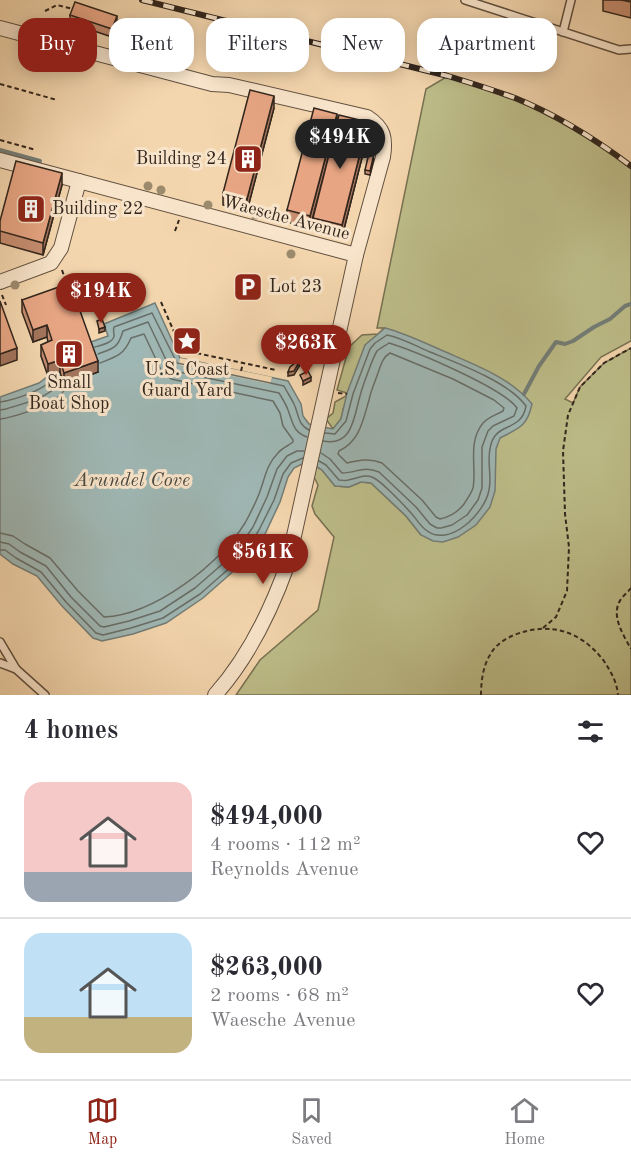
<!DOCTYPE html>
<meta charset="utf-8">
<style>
body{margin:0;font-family:"Old Standard TT",serif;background:#f2f2f3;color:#2b2b33;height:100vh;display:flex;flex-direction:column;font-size:22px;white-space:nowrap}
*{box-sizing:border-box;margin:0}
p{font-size:20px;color:#7c7c81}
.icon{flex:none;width:33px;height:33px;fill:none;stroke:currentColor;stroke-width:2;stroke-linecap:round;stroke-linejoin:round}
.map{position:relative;height:695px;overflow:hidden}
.details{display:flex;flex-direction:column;background:#fff;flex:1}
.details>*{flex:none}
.top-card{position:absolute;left:18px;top:18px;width:596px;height:54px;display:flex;gap:12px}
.price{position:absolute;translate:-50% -51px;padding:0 14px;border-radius:21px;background:#8f2418;color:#fff;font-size:20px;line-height:39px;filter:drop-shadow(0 2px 3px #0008)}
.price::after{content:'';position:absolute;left:50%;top:36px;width:18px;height:14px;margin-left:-9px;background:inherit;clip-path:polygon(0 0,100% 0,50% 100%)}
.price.current{background:#222;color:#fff}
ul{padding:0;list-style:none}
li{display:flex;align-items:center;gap:18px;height:150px;padding:0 24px}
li+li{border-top:2px solid #e1e1e2}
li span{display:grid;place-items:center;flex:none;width:168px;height:120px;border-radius:18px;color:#555}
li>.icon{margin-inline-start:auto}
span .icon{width:72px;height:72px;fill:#fffc;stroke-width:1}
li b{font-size:26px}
h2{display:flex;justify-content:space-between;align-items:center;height:72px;padding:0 24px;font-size:26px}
.chip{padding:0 21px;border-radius:18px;background:#fff;box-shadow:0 3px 15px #0003;font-size:21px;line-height:54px}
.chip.current{background:#8f2418;color:#fff}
.dock{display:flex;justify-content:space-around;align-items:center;height:84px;border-top:2px solid #e1e1e2;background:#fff;font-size:16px;color:#7c7c81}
.dock a{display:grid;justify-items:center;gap:3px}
.dock .current{color:#8f2418}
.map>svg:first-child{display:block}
</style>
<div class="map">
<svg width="631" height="695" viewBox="0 0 631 695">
<rect width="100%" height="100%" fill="#f4d6ae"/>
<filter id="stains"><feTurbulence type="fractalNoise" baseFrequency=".00333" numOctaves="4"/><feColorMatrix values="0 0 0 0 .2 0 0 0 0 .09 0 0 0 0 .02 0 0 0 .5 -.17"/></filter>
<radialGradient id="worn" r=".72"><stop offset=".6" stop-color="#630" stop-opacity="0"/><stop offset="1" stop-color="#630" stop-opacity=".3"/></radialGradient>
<path fill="#bdbd89" stroke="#777152" stroke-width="1.5" d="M448,76C471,83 493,89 515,98C557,115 595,139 631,166V341L601,357L565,399L573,403L580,387L604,363L631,348V695H236L260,660L318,610L334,537L315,514L312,506L318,485L314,477L316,466L322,470L335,486L349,487L361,482L371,483L406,516L421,535L343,410L341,419L333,429L326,419L333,413L335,402L346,396L347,393L337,390L349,347L362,335L378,334L384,328H377L426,89Z"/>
<path fill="#9fb7b4" stroke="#737d77" stroke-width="1.5" d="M155,303L180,358L288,381L301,404L303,416L309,424L333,429L341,419L347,393L365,345L385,328C404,333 423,342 441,350C473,364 510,377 532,404C527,427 519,428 500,438L496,449L495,491L490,507L476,525L458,537L443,542L433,541L421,535L406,516L371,483L361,482L349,487L335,486L322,470L314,465L302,464L294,468L288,477L280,502L265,534L245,561L203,598L166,623L133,634L102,641L93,638L62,606L37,576L13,564L0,554V397L39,383L48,376L41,356L88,343L108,336L104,324Z"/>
<path fill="#f4d6ae" d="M180,358L272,377L270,384L179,365Z"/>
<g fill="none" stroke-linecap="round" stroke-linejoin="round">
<g stroke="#686e68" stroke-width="1.5">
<path d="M95,347C101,345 113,343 114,336C114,333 113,330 114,327L152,313L177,363L284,386C287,392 291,398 294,404C299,414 297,424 309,430"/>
<path d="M390,353L453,379L494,400L504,408L503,411C496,415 488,417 483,423C467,443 477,466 473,488C471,494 467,499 464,504C458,512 449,517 440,519L436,517L422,500L382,463C370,458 359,460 347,463L338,454L339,451C360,441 363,420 369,400C371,390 375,382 378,373C381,365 382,358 390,353Z"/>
<path d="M98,354C114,348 118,348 123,331L148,322L168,364L173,369L179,372L279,393C282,398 286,404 288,410C293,423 293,432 307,437"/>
<path d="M0,402C14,400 49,389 54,376"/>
<path d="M0,410L6,409C24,403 53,398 61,379"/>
<path d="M0,419C11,418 41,408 51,402C58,398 64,392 68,385"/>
<path d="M321,453L330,459L342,473C357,473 363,465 379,472L416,507L430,524L437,528H441L452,525L467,515L478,500L482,488V447L488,431L493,426L514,416L517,408C503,388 415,351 389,343C385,346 380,348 377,351C373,357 362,388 360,396C354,416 353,447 323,441"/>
<path d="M319,461L326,465L339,480C339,480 347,481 348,480C357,479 365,473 374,478C382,482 404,505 411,513C416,518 420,526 426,530C449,549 485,513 489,490C492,477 487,462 490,449C494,420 521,434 526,406C509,382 457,363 430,352C416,346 402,338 387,335L375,343L370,349L353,394L346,421L335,434L325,433"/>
<path d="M0,533L13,536L25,544L50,558L78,591L104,617C154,615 220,564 245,523C250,514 255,504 259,494C265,479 266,465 278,453C282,448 288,446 293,442V440L283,426L280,413L273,401L171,379L161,370L144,334L131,338C124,355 116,357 100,363"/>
<path d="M0,542L9,544L20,552L46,566L71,597L100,626L104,627L129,621L160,611L195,588L235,553L253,527L267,497L277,469L287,456L297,451H304"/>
<path d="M0,550H5L16,558L41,572L66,602L96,633L103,635L131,628L163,618L200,594L241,558L259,530L274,500L283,474L291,463L303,458"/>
</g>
<g stroke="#737d77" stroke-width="4">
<path d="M0,150L40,161"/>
<path d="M524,394L539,366L556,342L565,344L573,341L594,327L610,319L625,306L631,304"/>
</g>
<g stroke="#625140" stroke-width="10">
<g id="service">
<path d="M465,0L619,50L631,49"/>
<path d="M563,32L571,0"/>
<path d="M0,642L16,669L45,695"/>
<path d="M0,663L16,669"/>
</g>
</g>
<g stroke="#625140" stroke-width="16">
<g id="minor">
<path d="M0,28L212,84L229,85L367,117C384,128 386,138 383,157L356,255"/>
<path d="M0,160L356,255L288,563C271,611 249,657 215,695"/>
<path d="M0,282L51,263L61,248L79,181"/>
</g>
</g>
<g stroke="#31251c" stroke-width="2" stroke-dasharray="4.5 3" stroke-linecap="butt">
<path d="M45,11L57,5L73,9"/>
<path d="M0,84L57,100"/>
<path d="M0,140L36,150"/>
<path d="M175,231L179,220"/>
<path d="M62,270L66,282"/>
<path d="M2,295L6,305"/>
<path d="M161,302L182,350L276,370"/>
<path d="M241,371L243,363"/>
<path d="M338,393L347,394"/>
<path d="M631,588C628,592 624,595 621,599C610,615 623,634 631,649"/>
<path d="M543,628L556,617L567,591L569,547L565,514L563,451L568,415L580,387L604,363L631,348"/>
<path d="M481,695C481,682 483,666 490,655C495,645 505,639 514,635C550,621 581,631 604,661C611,672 617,682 618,695"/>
</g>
<use href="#service" stroke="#f8e4ca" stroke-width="7"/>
<use href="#minor" stroke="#f8e4ca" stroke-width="14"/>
<g stroke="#31251c" stroke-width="6">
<path id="rail" d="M142,0L448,76C471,83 493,90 515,98C557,115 595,139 631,166"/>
</g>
<use href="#rail" stroke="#f8e4ca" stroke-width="4" stroke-dasharray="11" stroke-linecap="butt"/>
</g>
<g fill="#9c8a6d">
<circle cx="148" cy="186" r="4.5"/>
<circle cx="161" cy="190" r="4.5"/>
<circle cx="85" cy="203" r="4.5"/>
<circle cx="208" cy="205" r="4.5"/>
<circle cx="255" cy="215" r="4.5"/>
<circle cx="291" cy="254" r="4.5"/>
<circle cx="15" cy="285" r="4.5"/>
</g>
<g fill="#c78e71" stroke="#31251c" stroke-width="1.5">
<path d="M603,0H631V18L603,11Z"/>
<path d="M70,15L117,24L112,37L70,23Z"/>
<path d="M274,108L247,211L223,205V193Z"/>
<path d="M337,122L368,134L342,237L313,230V219L310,228L287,222V210Z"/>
<path d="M374,158L370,175L365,174V170Z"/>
<path d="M62,185L43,255L0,243V221Z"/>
<path d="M22,300L98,372L64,385L60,372L48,376L41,356V345L48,342L47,337L33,342L22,312Z"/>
</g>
<g fill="#a2745c" stroke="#31251c" stroke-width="1.5">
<path d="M117,16V24L112,37V29Z"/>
<path d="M274,96V108L247,211V199Z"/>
<path d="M337,114V125L310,228V216Z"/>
<path d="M368,122V134L342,237V225Z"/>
<path d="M62,173V185L43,255V243Z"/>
<path d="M47,325V337L33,342V330Z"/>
<path d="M105,327V331L99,333V329Z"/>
<path d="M17,348V360L0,366V354Z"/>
<path d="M60,360V372L48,376V364Z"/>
<path d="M98,361V372L64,385V373Z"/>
<path d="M300,361V365L294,375L288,376V372Z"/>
<path d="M311,377V381L303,385V381Z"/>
</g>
<g fill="#e7a583" stroke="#31251c" stroke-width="1.5">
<path d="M621,0H631V2Z"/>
<path d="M75,2L117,16L112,29L70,15Z"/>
<path d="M250,90L274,96L247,199L223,193Z"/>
<path d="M314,108L337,114L310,216L287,210Z"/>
<path d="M339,115L368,122L342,225L313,218Z"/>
<path d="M369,153L374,154L370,171L365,170Z"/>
<path d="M16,161L62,173L43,243L0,231V221Z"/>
<path d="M70,283L98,361L64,373L60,360L48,364L41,345L52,340L47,325L33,330L22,300Z"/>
<path d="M0,301L17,348L0,354Z"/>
<path d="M102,319L105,327L99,329L97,321Z"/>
<path d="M300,361L294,371L288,372L290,367L295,363Z"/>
<path d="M308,371L311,377L303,381L300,375Z"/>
</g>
<defs>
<g id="building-square" transform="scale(1.5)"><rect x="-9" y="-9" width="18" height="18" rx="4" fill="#8f2418" stroke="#f8e4ca"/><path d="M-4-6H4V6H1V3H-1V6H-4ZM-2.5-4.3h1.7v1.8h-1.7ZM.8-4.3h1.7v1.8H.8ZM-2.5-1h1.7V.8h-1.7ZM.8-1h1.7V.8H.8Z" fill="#fff"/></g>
<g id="parking-square" transform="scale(1.5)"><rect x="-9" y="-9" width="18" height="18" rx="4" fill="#8f2418" stroke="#f8e4ca"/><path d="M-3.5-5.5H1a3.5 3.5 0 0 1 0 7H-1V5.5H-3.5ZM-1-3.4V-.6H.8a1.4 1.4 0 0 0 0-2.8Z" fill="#fff"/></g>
<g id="sight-square" transform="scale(1.5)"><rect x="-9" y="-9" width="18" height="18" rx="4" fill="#8f2418" stroke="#f8e4ca"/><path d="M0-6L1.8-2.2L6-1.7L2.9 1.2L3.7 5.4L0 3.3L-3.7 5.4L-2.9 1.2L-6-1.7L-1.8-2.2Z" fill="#fff"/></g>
</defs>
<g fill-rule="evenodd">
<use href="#building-square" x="248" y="159"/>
<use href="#building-square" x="31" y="209"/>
<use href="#parking-square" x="248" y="287"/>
<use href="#sight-square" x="187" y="341"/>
<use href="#building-square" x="69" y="354"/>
</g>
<g text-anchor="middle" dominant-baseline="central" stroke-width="6" stroke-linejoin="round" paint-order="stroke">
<g font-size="18" fill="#31251c" stroke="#f8e4ca" text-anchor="start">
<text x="227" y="159" text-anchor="end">Building 24</text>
<text x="52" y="209">Building 22</text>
<text x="269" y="287">Lot 23</text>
<text x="187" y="370" text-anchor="middle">U.S. Coast<tspan x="187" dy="21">Guard Yard</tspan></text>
<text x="69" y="383" text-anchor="middle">Small<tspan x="69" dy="21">Boat Shop</tspan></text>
</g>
<g font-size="18" fill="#31251c" stroke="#f8e4ca">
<text transform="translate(286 218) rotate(15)">Waesche Avenue</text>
</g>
<g font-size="20" font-style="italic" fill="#4c4a42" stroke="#f8e4ca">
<text x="132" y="481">Arundel Cove</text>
</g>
</g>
<rect width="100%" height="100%" filter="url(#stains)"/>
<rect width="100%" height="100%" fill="url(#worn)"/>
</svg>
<b class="price current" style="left:340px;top:170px">$494K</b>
<b class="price" style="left:101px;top:324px">$194K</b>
<b class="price" style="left:306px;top:376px">$263K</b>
<b class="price" style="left:263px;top:585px">$561K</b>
<div class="top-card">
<a class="chip current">Buy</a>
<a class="chip">Rent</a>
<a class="chip">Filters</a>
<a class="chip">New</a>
<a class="chip">Apartment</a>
</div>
</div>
<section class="details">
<h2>4 homes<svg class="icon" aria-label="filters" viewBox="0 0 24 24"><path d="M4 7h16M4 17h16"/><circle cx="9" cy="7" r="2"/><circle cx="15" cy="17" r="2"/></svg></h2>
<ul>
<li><span style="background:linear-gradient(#f6c9c9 75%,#9aa5b1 0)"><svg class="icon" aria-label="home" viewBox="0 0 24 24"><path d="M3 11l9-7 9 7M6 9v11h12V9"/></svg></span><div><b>$494,000</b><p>4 rooms · 112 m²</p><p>Reynolds Avenue</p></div><svg class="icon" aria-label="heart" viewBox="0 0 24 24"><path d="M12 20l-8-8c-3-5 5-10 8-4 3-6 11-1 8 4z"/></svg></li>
<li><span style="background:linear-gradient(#bfe0f5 70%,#c2b280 0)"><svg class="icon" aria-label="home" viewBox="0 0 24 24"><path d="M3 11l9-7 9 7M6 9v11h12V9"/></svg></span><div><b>$263,000</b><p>2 rooms · 68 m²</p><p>Waesche Avenue</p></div><svg class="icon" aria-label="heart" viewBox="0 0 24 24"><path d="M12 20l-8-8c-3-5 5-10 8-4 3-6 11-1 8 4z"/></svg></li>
</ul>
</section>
<nav class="dock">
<a class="current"><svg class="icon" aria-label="map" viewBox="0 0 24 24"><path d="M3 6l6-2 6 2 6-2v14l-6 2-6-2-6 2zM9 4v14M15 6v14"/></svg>Map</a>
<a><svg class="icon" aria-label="saved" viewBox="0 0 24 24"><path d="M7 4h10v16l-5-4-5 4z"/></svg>Saved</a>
<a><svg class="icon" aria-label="home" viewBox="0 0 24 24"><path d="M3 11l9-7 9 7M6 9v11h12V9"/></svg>Home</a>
</nav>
